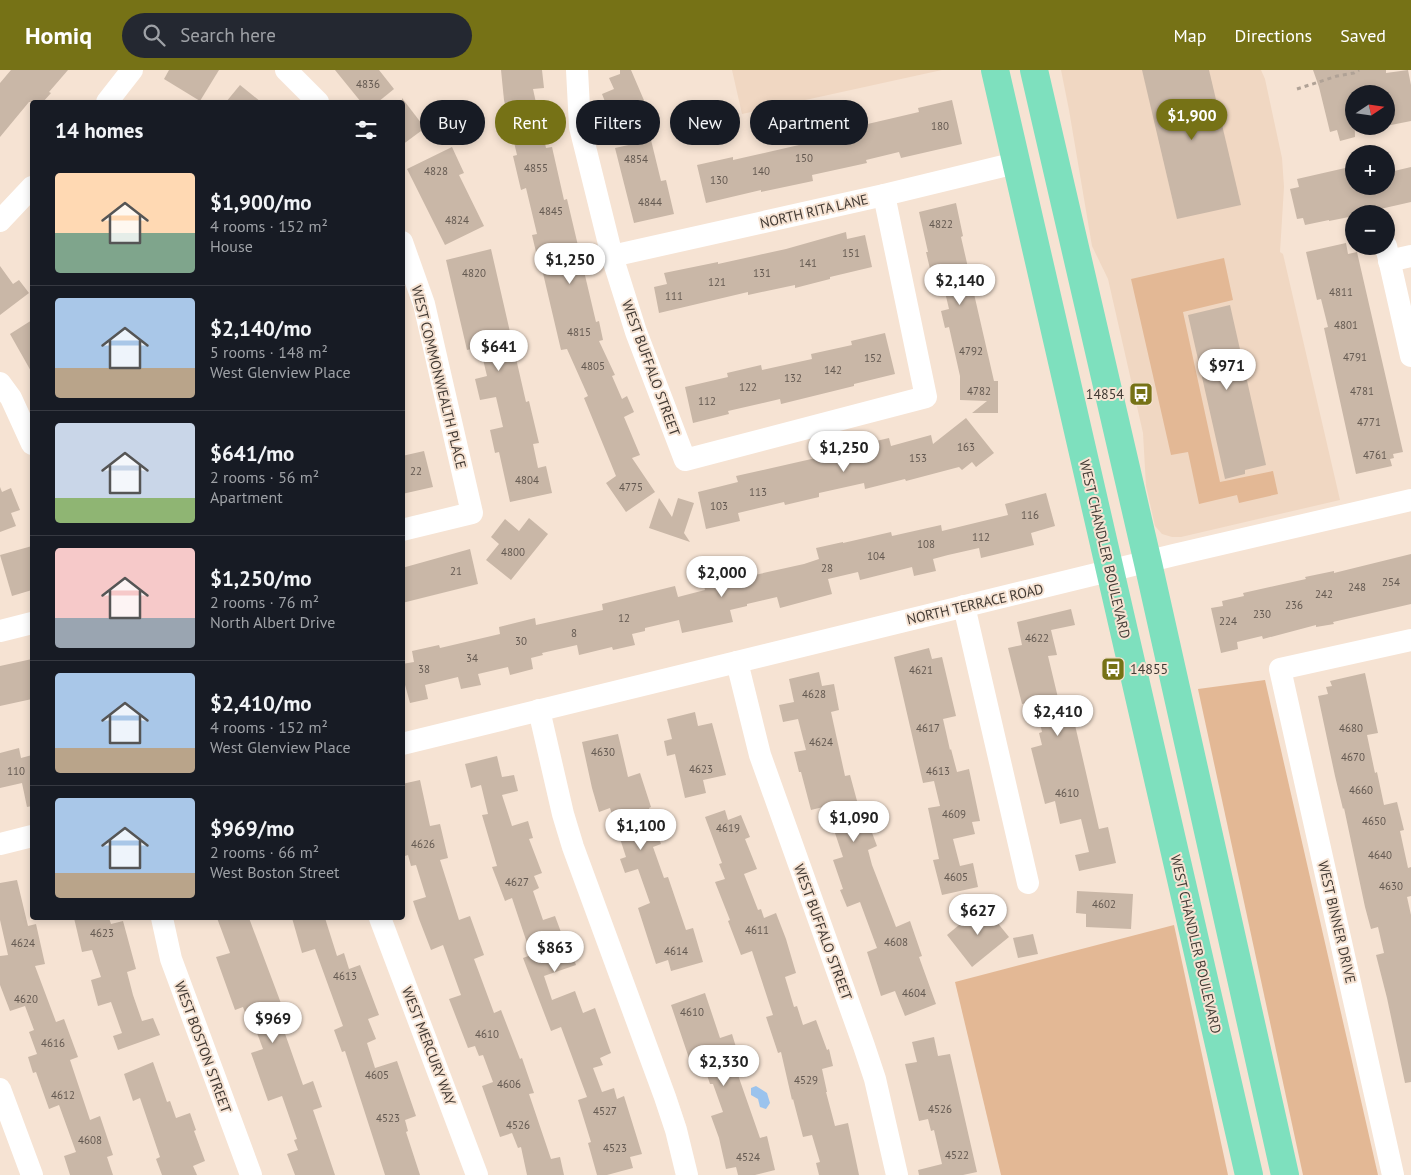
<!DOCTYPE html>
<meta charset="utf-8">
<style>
body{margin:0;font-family:"PT Sans",sans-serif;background:#242831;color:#f1f3f6;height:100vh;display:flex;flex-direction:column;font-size:19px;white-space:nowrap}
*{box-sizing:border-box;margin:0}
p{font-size:16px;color:#9ea1a6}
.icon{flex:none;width:28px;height:28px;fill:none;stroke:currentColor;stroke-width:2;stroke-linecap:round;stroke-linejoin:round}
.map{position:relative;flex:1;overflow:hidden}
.sheet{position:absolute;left:30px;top:30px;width:375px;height:820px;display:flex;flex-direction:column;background:#171b24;border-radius:5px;box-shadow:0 2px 8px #0003}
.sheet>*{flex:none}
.top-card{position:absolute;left:420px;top:30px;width:475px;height:45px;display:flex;gap:10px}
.needle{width:32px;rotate:77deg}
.fabs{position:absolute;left:1345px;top:15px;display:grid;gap:10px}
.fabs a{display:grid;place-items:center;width:50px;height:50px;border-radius:50%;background:#171b24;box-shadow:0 2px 8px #0003;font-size:25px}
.price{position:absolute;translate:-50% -42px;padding:0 11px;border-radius:18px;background:#fff;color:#222;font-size:16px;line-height:32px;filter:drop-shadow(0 1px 2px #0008)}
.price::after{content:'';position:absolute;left:50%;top:30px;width:15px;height:11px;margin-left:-8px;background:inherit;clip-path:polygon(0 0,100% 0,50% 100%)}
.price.selected{background:#767216;color:#fff}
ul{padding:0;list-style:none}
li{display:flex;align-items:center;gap:15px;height:125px;padding:0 25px}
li+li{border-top:1px solid #363941}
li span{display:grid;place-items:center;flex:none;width:140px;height:100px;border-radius:5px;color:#555}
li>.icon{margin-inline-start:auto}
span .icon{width:60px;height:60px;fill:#fffc;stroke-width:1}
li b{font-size:21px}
h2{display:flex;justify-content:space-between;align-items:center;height:60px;padding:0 25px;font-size:21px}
.chip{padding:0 18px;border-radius:22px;background:#171b24;box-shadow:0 2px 8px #0003;font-size:18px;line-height:45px}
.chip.selected{background:#767216;color:#fff}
header{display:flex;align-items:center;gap:30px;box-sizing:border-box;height:70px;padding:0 25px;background:#767216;color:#fff}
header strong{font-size:24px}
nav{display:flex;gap:28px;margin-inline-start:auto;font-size:18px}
.search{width:350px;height:45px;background:#242831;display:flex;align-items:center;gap:12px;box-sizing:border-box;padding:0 18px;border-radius:28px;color:#9ea1a6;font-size:19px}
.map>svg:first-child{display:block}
</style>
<header>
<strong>Homiq</strong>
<div class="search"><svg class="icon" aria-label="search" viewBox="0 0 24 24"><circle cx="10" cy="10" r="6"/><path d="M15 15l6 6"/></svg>Search here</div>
<nav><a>Map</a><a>Directions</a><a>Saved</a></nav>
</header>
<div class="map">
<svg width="1411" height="1105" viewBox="0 0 1411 1105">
<rect width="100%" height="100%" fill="#f6e3d3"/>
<g fill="#f0d7c2">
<path d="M732,0H942L742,44Z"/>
<path d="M1061,0H1261L1265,9L1282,88L1284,117L1280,182L1283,184L1340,430L1181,467H1172L1162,464L1155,456L1146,416L1143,363L1108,209L1092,176L1069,40Z"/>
</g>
<g fill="#e3b895">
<path d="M1224,188L1233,230L1183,242L1220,412L1273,401L1278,424L1239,433L1237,425L1199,434L1188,382L1171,385L1131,209Z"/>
<path d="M1265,610L1378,1105H1303L1198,619Z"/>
<path d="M1174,855L1228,1105H1001L955,912Z"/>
</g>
<path fill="#9bc3ed" d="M756,1016L767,1023L770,1033L766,1039L760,1037L758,1029L751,1025V1018Z"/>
<g fill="#c9b7a7">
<path d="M11,0H68L49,22L51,23L43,32H29L0,67V13Z"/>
<path d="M169,0H219L200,31L164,9Z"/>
<path d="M335,0H379L394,19L378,32H361Z"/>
<path d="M501,0H542L544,18L533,19L546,78L552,77L564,130L567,129L596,252L599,251L603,270L599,271L615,305L612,306L622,329L627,326L634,342L624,347L640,385L632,388L655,422L626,442L606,413L616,406L584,328L588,326L567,279L561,280L542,199H540L532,165L537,164L526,118L521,120L513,86L517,85L504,30Z"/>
<path d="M620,0H631L646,35L612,49L602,24L614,19L609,8L620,4Z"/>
<path d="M1142,0H1209L1241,135L1177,149Z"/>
<path d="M1313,0H1386V3L1408,0L1411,15V51L1386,56V24H1354L1355,67L1340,71L1337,60L1330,62L1319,17Z"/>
<path d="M240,15L261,32H226Z"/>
<path d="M402,28L425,58L402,75Z"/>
<path d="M952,30L962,74L901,88L899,82L866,90L867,93L812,105L813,111L761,122V120L706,133L697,95L733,87V90L825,69L824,61L858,53L859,56L919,42L918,38Z"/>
<path d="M651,70L661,111L666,110L674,144L634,153L615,78Z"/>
<path d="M452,77L464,103L459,105L484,156L445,175L407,99Z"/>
<path d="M1354,96V116H1386V103L1411,97V132L1367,142L1368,144H1354V146L1329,151V150L1305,155L1303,148L1297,149L1290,119L1299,117L1297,109Z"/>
<path d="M956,133L963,166L961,167L994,311H998V343H972L987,331L960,330V306L949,257L945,258L941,241L949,239L940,201L931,203L926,182H928L919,142Z"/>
<path d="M846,162L847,169L865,165L872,197L830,207V209L795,218V215L748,225V222L659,243L654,217L667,214L664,203L718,192V194L786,179Z"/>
<path d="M1346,173L1348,184L1357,182L1403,382L1393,384L1394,388L1390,389L1392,396L1356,404L1324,258L1328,257L1321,229L1317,230L1306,182Z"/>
<path d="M491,179L526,332L529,331L539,373L533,374L538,398L546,396L552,423L510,432L499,382L495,383L490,360L503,357L496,327L480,330L475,309L487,306L480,277L467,280L446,190Z"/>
<path d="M0,196L13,214L19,210L29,223L0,245Z"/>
<path d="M1230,235L1266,395L1245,400V404L1225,409L1188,245Z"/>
<path d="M32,250V303L10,264Z"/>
<path d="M885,263L895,304L854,314V316L781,334L780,329L728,341L729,344L693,353L685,317L728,307L727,303L761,295L762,300L812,289L811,284L852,275L851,271Z"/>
<path d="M966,348L994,383L976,397L972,392L962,400L959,397L906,411L905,409L865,419L864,413L819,423V427L785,435L784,432L738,443L740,451L706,459L698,422L738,412L736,406L829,385V382L889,368L891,376L931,365L933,374Z"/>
<path d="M424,381L433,417L402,424V386Z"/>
<path d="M0,417L2,422L11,418L20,440L11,443L16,456L0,462Z"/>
<path d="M1046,423L1055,456L1031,463L1034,475L981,488L979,478L948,485L933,489L936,501L914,506L912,497L860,510L858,502L828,509L832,524L780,538L777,527L747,534V536L730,540L733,552L682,563L679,550L645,558V561L632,564L635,575L613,580L612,577L579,585L577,575L542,583L543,585L531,588L533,599L510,605L508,597L478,604L481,615L461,619L458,607L425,615L428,629L410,633L402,604V594L414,592L412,581L439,575L440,578L500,564L499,557L535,548L536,555L603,540L602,534L675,516L678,527L705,520L703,512L740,504L741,508L804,494L819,489L816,478L843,472V473L891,462L892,466L941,455L942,461L1008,445L1005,434Z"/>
<path d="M659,428L672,447L678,428L694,433L684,463L690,472L649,458Z"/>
<path d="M529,448L548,464L511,510L486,490L499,474L491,467L505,449L519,461Z"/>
<path d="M32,476V520L12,526L0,485Z"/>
<path d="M470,479L478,514L402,533V498Z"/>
<path d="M1411,484V534L1333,552L1334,554L1316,557V555L1263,569L1262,566L1237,572L1238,579L1221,583L1211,538L1223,536L1222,531L1244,526L1243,523L1306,509L1305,507L1334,501V503Z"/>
<path d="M1071,539L1075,555L1051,560L1057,585L1048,586L1065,657L1075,655L1099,759L1108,757L1116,793L1079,801L1075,785L1089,782L1081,749L1060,754L1055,731L1045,734L1031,678L1042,675L1039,663L1042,662L1035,631L1022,634L1008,578L1022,575L1017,552Z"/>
<path d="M929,578L932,589L942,587L956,646L943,649L950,680L951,679L957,702L969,699L980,751L972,752L975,764L953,769L960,796L973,793L978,817L942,825L933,790L939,789L928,738L940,736L934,711L923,713L894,587Z"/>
<path d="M32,589V629L0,636V596Z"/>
<path d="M819,602L822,616L834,614L839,640L831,642L845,706L850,705L863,753L868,752L877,776L868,780L872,795L896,857L910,851L922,886L919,887L936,934L905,946L895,921L881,926L867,882L877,878L860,832L847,837L840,820L843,819L833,790L843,787L830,748L826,749L823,737L811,740L801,702H799L794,682L806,680L798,649L783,652L779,635L794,632L789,609Z"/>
<path d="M1365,603L1378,663L1367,665L1375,703L1377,702L1384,735L1397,732L1404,760L1400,761L1408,798L1411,797V826L1407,827L1411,845V1012L1405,1013L1387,928L1376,885L1384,883L1378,857L1371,859L1365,837L1344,738L1343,739L1335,706L1318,626L1328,624L1326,617L1332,616L1330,611Z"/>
<path d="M695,642L698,656L712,653L726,705L703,710L706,723L685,728L675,684L667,686L664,671L672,669L667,649Z"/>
<path d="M618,664L628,707L640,703L651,737L649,738L661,774L653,777L664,808L668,807L686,860L693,858L703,892L671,901L668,890L656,894L638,838L650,833L638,799L625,803L620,789L626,787L610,738L599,742L592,718L582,672Z"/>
<path d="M19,678L21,688L32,685V736L27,737L22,713L0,718V683Z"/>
<path d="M497,686L502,707L514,705L518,721L502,725L512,756L528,751L533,768L529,769L542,803L534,806L539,818L533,821L543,850L555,846L565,873L568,872L576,895L544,906L552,930L575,921L583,943L595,938L611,983L600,988L603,995L593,998L602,1022L614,1018L617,1029L624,1026L642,1084L630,1087L633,1098L607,1105H597L588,1073L591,1072L578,1030L587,1027L561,957L551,961L523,888L531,885L512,828L505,831L492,797L497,796L482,745L488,744L481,715L471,718L465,694Z"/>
<path d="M420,710L430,756L440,754L448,788L440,790L459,850L470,846L484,885L474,889L494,943L501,940L520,989L522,988L534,1023L529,1024L551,1089L560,1087L564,1105H527L521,1077L518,1078L512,1063L500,1067L482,1016L493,1012L483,985L479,986L475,976L468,978L449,929L461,925L443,875L431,880L419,849L413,831L426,827L416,795L411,796L408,785L402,787V714Z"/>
<path d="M725,740L728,750L741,745L750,767L745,769L757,799L744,804L758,840L761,839L764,848L776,843L786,869L796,903L785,907L794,937L797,936L803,955L816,950L827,980L829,979L833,996L822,999L827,1022H826L835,1056L848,1053L859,1105H819L816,1093L820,1092L812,1065L803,1067L793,1029L792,1030L781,982L778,983L766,947L773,945L752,881L741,885L728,851L730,850L715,812L725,809L719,794L722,793L705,747Z"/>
<path d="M17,810L28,856L36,854L45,894L35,896L56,952L64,949L78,987L70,990L90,1050L100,1046L113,1085L107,1087L113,1105H70L64,1086L76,1082L59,1035L49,1039L36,1002L33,1003L28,987L37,984L29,962L34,960L25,936L10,941L0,915V886L8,885L0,850V813Z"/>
<path d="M1077,821L1133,824L1131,859L1086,857V844L1076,843Z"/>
<path d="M983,835L1009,867L972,897L947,865Z"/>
<path d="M74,848H109L111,854L123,851L136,899L127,902L133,925L142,951L153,948L160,965L118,980L113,966L122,963L111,932L98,936L91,910L101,907L92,880L82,882Z"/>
<path d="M217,848H249L282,936L276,938L303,1015L313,1011L322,1037L313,1040L335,1105H295L287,1084L298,1080L294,1070L297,1069L282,1026L268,1031L251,983L263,979L251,947L247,948L243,937L235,940L216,887L230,883Z"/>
<path d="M292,848H325L337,886L344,883L349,899L360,895L379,945L368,949L376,969L367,973L375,998L397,991L416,1046L405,1050L408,1061L406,1062L420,1105H385L345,981L342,982L334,960L343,956L315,879L302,883Z"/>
<path d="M1033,864L1038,884L1018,888L1013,868Z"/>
<path d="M705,923L720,968L732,964L744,1003L738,1005L760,1068L767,1066L775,1100L755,1105H738L736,1097L726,1099L719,1068L711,1046L723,1042L713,1014H710L703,993L692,997L671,935Z"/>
<path d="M934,967L938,986L950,984L977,1102L963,1105H919L918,1100L942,1094L934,1060L931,1061L928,1049L919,1051L905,994L917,992L912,972Z"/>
<path d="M153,992L167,1032L170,1031L176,1048L190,1043L196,1060L194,1061L205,1091L193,1096L197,1105H162L156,1089L160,1087L140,1028L133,1031L124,1004Z"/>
</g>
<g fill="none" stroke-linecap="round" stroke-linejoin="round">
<path stroke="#b0a296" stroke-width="3" stroke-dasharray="4 4" stroke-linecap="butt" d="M1297,19L1337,6L1354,3L1359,0"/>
<g stroke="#fff" stroke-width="22">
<path d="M286,0L318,32"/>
<path d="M577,0L580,57L612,186L636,262L685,390L926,327L884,125"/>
<path d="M107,32L132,0"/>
<path d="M0,151L32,117"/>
<path d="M402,172L424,234L472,443L402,460"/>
<path d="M1386,176L1411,286"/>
<path d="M612,186L884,125L1016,93"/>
<path d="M1389,191L1411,186"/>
<path d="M0,313L11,328L32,374"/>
<path d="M964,536L1028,813"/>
<path d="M0,561L32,553"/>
<path d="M737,592L760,685L864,976L875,1009L897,1105"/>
<path d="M539,640L563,744L573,777L665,1027L676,1060L687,1105"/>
<path d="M402,674L1174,485L1411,430"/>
<path d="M0,774L32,766"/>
<path d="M162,848L171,889L251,1105"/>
<path d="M380,848L477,1105"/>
<path d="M0,1019L32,1105"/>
<path d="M1393,1105L1280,599L1411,570"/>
</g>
<g stroke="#7ee0be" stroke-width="28">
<path d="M995,0L1249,1105"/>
<path d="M1034,0L1148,493L1285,1105"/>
</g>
</g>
<defs>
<g id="bus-square" transform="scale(1.25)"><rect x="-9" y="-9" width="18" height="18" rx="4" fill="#767216" stroke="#f6e3d3"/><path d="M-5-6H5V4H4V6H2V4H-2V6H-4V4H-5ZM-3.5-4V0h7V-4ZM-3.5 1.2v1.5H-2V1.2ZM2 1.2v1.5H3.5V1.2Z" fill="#fff"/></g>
</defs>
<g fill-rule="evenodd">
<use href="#bus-square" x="1141" y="324"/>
<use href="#bus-square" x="1113" y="599"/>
</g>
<g text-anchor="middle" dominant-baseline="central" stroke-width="4" stroke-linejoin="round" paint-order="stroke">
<g font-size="11" fill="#645951">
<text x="368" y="14">4836</text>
<text x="940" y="56">180</text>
<text x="804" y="88">150</text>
<text x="636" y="89">4854</text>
<text x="536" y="98">4855</text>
<text x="436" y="101">4828</text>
<text x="761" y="101">140</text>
<text x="719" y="110">130</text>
<text x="650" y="132">4844</text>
<text x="551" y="141">4845</text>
<text x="457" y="150">4824</text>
<text x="941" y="154">4822</text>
<text x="851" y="183">151</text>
<text x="808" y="193">141</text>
<text x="474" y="203">4820</text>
<text x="762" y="203">131</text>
<text x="717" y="212">121</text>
<text x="1341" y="222">4811</text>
<text x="674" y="226">111</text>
<text x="1346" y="255">4801</text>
<text x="579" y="262">4815</text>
<text x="971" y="281">4792</text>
<text x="1355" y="287">4791</text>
<text x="873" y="288">152</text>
<text x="593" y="296">4805</text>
<text x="833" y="300">142</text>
<text x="793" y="308">132</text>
<text x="748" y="317">122</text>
<text x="979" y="321">4782</text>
<text x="1362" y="321">4781</text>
<text x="707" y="331">112</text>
<text x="1369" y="352">4771</text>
<text x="966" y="377">163</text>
<text x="1375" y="385">4761</text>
<text x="918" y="388">153</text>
<text x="416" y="401">22</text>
<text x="527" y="410">4804</text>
<text x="631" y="417">4775</text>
<text x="758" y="422">113</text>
<text x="719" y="436">103</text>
<text x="1030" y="445">116</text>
<text x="981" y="467">112</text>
<text x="926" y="474">108</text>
<text x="513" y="482">4800</text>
<text x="876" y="486">104</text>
<text x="827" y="498">28</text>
<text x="456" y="501">21</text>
<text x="1391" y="512">254</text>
<text x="1357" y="517">248</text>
<text x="1324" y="524">242</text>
<text x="1294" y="535">236</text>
<text x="1262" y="544">230</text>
<text x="624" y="548">12</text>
<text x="1228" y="551">224</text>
<text x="574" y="563">8</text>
<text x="1037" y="568">4622</text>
<text x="521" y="571">30</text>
<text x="472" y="588">34</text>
<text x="424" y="599">38</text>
<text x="921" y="600">4621</text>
<text x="814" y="624">4628</text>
<text x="928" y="658">4617</text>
<text x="1351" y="658">4680</text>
<text x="821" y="672">4624</text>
<text x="603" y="682">4630</text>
<text x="1353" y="687">4670</text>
<text x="701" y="699">4623</text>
<text x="16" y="701">110</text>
<text x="938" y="701">4613</text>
<text x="1361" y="720">4660</text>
<text x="1067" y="723">4610</text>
<text x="954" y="744">4609</text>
<text x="1374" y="751">4650</text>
<text x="728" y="758">4619</text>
<text x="423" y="774">4626</text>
<text x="1380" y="785">4640</text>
<text x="956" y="807">4605</text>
<text x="517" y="812">4627</text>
<text x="1391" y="816">4630</text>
<text x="1104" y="834">4602</text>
<text x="757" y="860">4611</text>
<text x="102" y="863">4623</text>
<text x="896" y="872">4608</text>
<text x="23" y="873">4624</text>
<text x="676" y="881">4614</text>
<text x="345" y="906">4613</text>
<text x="914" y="923">4604</text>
<text x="26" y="929">4620</text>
<text x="692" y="942">4610</text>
<text x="487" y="964">4610</text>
<text x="53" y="973">4616</text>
<text x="377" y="1005">4605</text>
<text x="806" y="1010">4529</text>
<text x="509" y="1014">4606</text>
<text x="63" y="1025">4612</text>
<text x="940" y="1039">4526</text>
<text x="605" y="1041">4527</text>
<text x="388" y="1048">4523</text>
<text x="518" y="1055">4526</text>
<text x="90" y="1070">4608</text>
<text x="615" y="1078">4523</text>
<text x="957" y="1085">4522</text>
<text x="748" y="1087">4524</text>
</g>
<g font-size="14" fill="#423a34" stroke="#f6e3d3">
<text transform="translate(814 141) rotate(-13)">NORTH RITA LANE</text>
<text transform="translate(651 298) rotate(70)">WEST BUFFALO STREET</text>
<text transform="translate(439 307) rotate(76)">WEST COMMONWEALTH PLACE</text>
<text transform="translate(1105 479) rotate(77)">WEST CHANDLER BOULEVARD</text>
<text transform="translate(975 534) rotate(-13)">NORTH TERRACE ROAD</text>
<text transform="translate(1337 852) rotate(77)">WEST BINNER DRIVE</text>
<text transform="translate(823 862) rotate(70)">WEST BUFFALO STREET</text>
<text transform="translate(1196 874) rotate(77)">WEST CHANDLER BOULEVARD</text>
<text transform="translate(429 976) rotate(69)">WEST MERCURY WAY</text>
<text transform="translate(203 977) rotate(70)">WEST BOSTON STREET</text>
</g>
<g font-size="14" fill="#423a34" stroke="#f6e3d3" text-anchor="end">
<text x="1124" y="324">14854</text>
<text x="1130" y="599" text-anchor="start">14855</text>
</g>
</g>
</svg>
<div class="fabs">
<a><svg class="needle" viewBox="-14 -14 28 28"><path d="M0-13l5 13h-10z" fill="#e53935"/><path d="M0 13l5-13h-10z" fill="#9ea1a6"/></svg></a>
<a>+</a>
<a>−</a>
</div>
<b class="price selected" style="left:1192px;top:71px">$1,900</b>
<b class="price" style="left:570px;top:215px">$1,250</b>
<b class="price" style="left:960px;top:236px">$2,140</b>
<b class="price" style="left:499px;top:302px">$641</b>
<b class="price" style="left:1227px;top:321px">$971</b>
<b class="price" style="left:844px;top:403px">$1,250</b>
<b class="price" style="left:722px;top:528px">$2,000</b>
<b class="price" style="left:1058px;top:667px">$2,410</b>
<b class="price" style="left:854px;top:773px">$1,090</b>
<b class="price" style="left:641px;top:781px">$1,100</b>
<b class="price" style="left:978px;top:866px">$627</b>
<b class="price" style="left:555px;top:903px">$863</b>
<b class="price" style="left:273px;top:974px">$969</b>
<b class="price" style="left:724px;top:1017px">$2,330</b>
<div class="top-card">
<a class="chip">Buy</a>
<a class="chip selected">Rent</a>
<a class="chip">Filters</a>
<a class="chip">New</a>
<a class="chip">Apartment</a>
</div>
<section class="sheet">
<h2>14 homes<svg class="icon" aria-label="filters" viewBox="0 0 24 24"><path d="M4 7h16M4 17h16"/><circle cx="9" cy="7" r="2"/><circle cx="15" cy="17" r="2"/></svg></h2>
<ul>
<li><span style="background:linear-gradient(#ffd9b3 60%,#7fa58c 0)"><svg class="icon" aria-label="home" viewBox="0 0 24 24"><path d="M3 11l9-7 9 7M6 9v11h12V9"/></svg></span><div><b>$1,900/mo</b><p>4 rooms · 152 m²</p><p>House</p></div></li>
<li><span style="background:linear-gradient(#a9c7e8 70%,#b9a48a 0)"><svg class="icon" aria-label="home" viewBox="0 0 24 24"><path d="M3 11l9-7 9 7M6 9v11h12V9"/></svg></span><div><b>$2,140/mo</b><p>5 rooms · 148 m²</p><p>West Glenview Place</p></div></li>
<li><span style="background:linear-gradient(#c9d6e8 75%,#8fb573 0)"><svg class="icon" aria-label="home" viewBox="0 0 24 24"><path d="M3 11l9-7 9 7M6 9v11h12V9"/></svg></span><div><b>$641/mo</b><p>2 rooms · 56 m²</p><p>Apartment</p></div></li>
<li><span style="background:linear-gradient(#f6c9c9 70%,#9aa5b1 0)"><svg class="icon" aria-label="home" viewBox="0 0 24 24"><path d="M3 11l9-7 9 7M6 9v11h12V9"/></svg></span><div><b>$1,250/mo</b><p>2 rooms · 76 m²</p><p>North Albert Drive</p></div></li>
<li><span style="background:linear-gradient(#a9c7e8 75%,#b9a48a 0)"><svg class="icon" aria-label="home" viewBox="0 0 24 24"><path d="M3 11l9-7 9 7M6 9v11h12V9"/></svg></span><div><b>$2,410/mo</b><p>4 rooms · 152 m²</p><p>West Glenview Place</p></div></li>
<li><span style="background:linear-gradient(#a9c7e8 75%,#b9a48a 0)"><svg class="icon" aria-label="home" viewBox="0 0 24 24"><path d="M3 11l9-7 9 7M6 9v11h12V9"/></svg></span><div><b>$969/mo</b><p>2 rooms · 66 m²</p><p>West Boston Street</p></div></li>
</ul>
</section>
</div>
